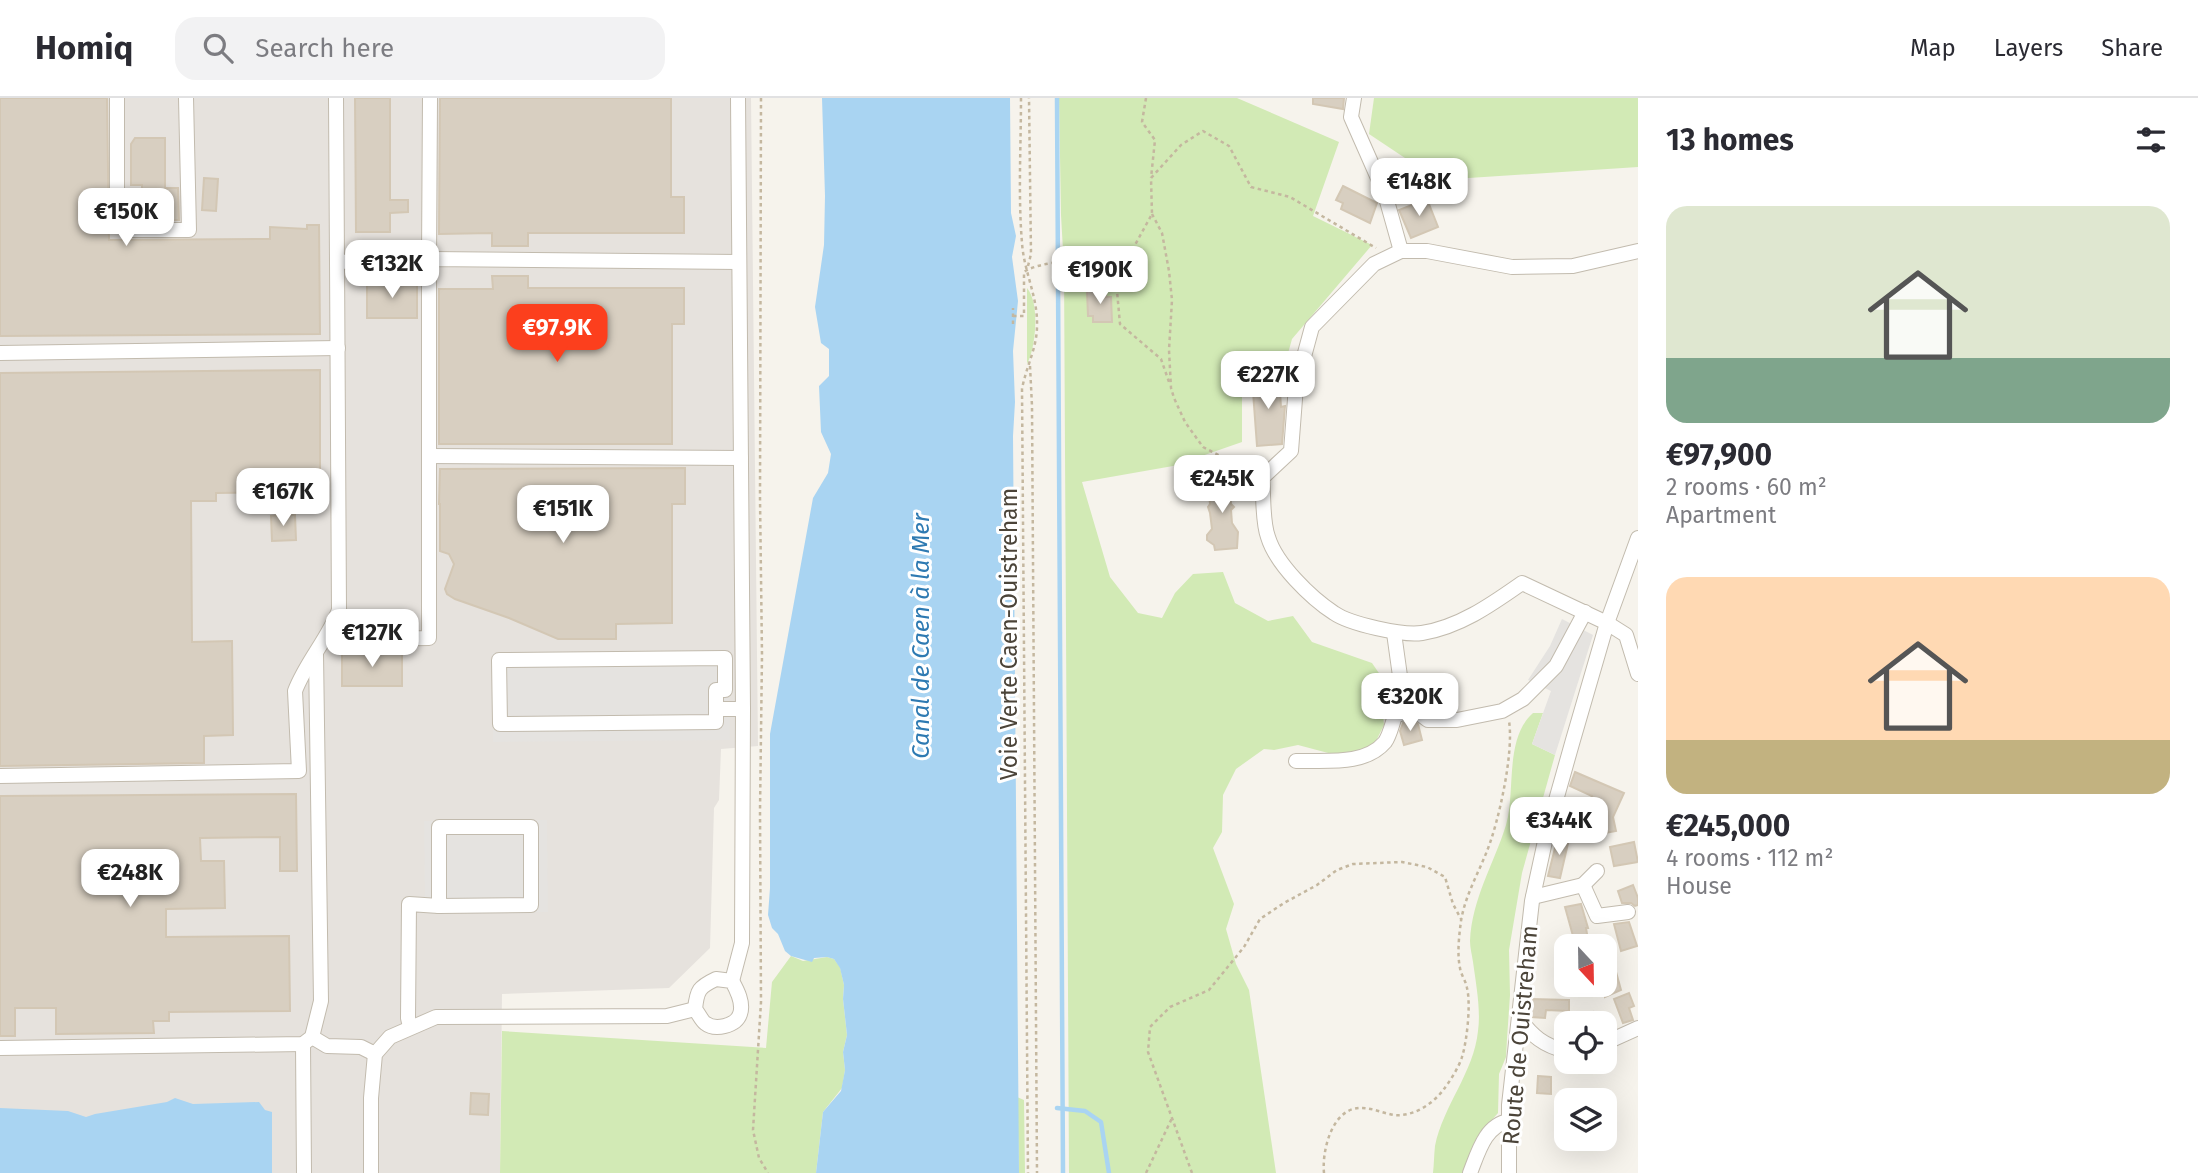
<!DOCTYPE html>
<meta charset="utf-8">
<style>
body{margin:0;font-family:"Fira Sans",sans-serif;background:#f2f2f3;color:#2b2b33;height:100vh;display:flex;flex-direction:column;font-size:26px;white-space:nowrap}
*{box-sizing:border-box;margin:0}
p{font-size:23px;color:#7c7c81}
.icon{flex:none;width:38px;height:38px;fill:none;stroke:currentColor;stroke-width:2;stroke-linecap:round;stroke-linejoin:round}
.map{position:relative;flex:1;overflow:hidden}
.drawer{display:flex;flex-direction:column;background:#fff;width:560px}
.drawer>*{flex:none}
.needle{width:46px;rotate:158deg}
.tools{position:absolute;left:1554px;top:836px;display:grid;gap:14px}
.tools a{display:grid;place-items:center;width:63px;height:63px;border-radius:14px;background:#fff;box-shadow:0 7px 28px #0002;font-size:35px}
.price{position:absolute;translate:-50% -60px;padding:0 16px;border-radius:14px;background:#fff;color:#222;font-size:23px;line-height:46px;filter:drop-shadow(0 2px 4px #0008)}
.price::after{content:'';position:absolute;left:50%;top:42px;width:21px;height:16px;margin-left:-10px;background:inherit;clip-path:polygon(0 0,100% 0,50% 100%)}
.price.on{background:#fc3f1d;color:#fff}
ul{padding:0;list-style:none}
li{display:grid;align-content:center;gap:14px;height:371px;padding:0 28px}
li span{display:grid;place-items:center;height:217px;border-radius:21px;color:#555}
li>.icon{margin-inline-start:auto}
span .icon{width:126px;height:126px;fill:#fffc;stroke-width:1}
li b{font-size:30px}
h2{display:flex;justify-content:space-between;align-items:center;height:84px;padding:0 28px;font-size:30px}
header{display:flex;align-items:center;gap:42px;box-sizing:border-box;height:98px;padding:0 35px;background:#fff;border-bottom:2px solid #e1e1e2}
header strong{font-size:33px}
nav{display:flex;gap:38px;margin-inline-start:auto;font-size:24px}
.search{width:490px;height:63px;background:#f2f2f3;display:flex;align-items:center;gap:18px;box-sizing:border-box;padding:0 24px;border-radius:21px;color:#7c7c81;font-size:26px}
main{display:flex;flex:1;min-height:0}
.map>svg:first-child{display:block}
</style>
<header>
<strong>Homiq</strong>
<div class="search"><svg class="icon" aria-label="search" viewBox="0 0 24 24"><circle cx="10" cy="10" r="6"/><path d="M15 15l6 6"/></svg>Search here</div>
<nav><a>Map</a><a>Layers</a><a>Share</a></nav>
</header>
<main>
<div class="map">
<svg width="1638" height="1075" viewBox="0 0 1638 1075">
<rect width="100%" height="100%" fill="#f6f3ec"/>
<path fill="#e6e2dd" d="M0,0H751L758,648L721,651L719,702L714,710L710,850L669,890L502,896L500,1075H0Z"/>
<g fill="#d2eab5">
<path d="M1059,0H1237L1339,44L1313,118L1372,147L1292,241L1285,266L1242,275V344L1173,368L1082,384L1110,479L1138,515L1162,520L1175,495L1193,476L1223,474L1235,505L1268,523L1293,518L1312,544L1372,565L1394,597L1389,609L1383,617L1384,627L1375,645L1371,648L1357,653L1332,656L1298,647L1274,652L1264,651L1236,671L1223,697L1222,734L1213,750L1234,806L1226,831L1236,866L1249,892L1276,1075H1069L1064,170L1061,117Z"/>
<path d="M1374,0H1638V69L1438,82L1369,36Z"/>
<path d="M1027,190C1040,205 1036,249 1027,266Z"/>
<path d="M1533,615H1543L1532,646L1555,657L1522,775L1509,852L1510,897L1507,941L1506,959L1499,976L1498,1015L1477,1039L1462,1075H1433C1434,1066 1434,1057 1435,1048C1443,1008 1474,974 1478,933C1481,912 1476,886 1473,864C1472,857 1470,850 1470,843C1472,800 1494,766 1506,727C1516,693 1504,641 1533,615Z"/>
<path d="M791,858L803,863L827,859L834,861L840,869L844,887L843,901L847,937L843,954L845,972L842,990L823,1014L816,1075H500L502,933L766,950L772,884Z"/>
<path d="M1017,999L1024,1002L1025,1075H1019Z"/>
</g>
<g fill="#e5e3e0">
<path d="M1562,521L1593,537L1555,657L1532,646L1551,593L1528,582L1550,548Z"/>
<path d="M729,553L730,642L493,644L492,555Z"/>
<path d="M547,722L548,814L425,815L424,723Z"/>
</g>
<g fill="#a9d4f2">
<path d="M822,0H1010L1011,115L1016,138L1012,159L1018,203L1013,253L1015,304L1013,338L1019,1075H816L823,1014L841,993L845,972L843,954L847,937L843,901L844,887L840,870L834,861L827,859L814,860L812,864L791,858L785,853L778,836L772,830L768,817L770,790V636L813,400L828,375L831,356L821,334L819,288L829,278V251L821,245L815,209L824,147L825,98Z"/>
<path d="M175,1000L193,1006L259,1004L265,1012L272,1014V1075H0V1010L68,1013L86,1019L95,1016L167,1004Z"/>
</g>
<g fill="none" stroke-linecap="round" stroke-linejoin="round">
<g stroke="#a9d4f2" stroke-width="4.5">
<path d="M1057,0L1063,1075"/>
<path d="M1057,1010L1085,1013L1101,1024L1109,1075"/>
</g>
</g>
<g fill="#d8cfc1" stroke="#d3c7b4" stroke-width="2">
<path d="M0,0H107L109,142L270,141V129L307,131V127H319L320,236L0,238Z"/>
<path d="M355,0H390V102H408V114L390,115V134H356Z"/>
<path d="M440,0H671V99H684V135H528V148H492V135L439,136Z"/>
<path d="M1313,0H1344L1343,11L1313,6Z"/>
<path d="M135,40H165V90H178L179,122H142V87H131V46Z"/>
<path d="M204,80L218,81L216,113L202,112Z"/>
<path d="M1343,88L1377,105L1370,125L1341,111L1343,105L1336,102Z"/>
<path d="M1427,101L1438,129L1411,140L1399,112Z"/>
<path d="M492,178H528V190H684V226H672V346H439V191H493Z"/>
<rect x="367" y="184" width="50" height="36"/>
<path d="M1087,193H1106V199H1111L1112,224H1093V218H1088Z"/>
<path d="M320,272V394L216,395V403H191L192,544L232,543L233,637L204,638V665L0,668V275Z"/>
<path d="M1279,278L1281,309L1285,308L1282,346L1257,348L1252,280Z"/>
<path d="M685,370V406H672V525L616,526V541H558L509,520L455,501L447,496L445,491L454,466L449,456L440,453V406H439L440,371Z"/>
<path d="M1214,378H1222L1234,388L1230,393L1231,406L1234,409L1231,412L1232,425L1238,434L1237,450L1215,452L1214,447L1207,442V437L1212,431L1210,415L1208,409L1210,406L1208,385Z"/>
<path d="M279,417H295L296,442L272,443L271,418Z"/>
<path d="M402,553V588H342V554Z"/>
<path d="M1412,622L1418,626L1422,642L1404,647L1400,633L1403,625Z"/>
<path d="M1575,674L1624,695L1613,719L1616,733L1599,736L1598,730L1594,731L1592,720L1583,722L1592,698L1570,688Z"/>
<path d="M296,696L297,773H280V739L200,740L201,763H224L225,810L166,811V839L289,838L290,913L169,914V923H153L154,935L56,936V910H15V938H0V698Z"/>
<path d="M1558,738L1569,741L1560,780L1548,778Z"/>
<path d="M1634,744L1638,764L1614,768L1610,749Z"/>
<path d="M1633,787L1638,800V807L1635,808L1631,805H1622L1618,793Z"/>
<path d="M1581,806L1588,830H1586L1588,842L1575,845L1565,809Z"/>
<path d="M1629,824L1637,848L1621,853L1614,826Z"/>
<path d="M1605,845H1608L1621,892L1605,899Z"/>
<path d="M1629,895L1634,908L1629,910L1633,922L1623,925L1614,901Z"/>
<path d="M1531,901L1569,902V913L1546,912L1545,920L1531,919Z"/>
<path d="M1593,914L1597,926H1564V924Z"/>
<path d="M1538,978L1551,979V996L1537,995Z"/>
<path d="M471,995L489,996L488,1017L470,1016Z"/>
</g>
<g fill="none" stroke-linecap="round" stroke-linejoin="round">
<g stroke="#c2bbae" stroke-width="16">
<g id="minor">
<path d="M117,0V124L126,132H189L186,0"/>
<path d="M336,0L337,164L429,161L430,0"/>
<path d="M1354,0L1351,19L1385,96L1401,153"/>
<path d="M1638,153L1573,168L1512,169L1427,153H1401L1374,166L1312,229L1296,288L1291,353L1262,380C1264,398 1262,423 1268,439C1276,466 1311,500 1334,515C1350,526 1403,538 1422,535C1460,529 1492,506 1522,485L1607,525L1626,537L1638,576"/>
<path d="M0,255L338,250"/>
<path d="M429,358L741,360"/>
<path d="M1394,535L1405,614"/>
<path d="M325,542L429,540V161L739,164"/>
<path d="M716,611V592H725V560L499,562L500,626L716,624V611H743"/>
<path d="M1296,663C1325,662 1365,668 1385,644C1390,637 1392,626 1395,618L1413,611L1428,622H1457L1502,613L1523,601L1556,568L1585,514"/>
<path d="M0,678L299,673L295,593C306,564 328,541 339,512L337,164"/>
<path d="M439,729H531V807L439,808Z"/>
<path d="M1583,787L1597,773"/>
<path d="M1533,799L1583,787L1597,818L1628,814"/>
<path d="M716,881L732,883C737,892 744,905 740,916C736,928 715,933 705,925C702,923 698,915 695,911C697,892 699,889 716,881Z"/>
<path d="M732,883L742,845L743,611L738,0"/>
<path d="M1519,920C1532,938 1544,948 1566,953"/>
<path d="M410,929L408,920L409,806L439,808"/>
<path d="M312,939L327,948L361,949L375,956"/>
<path d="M1605,945L1638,930"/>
<path d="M303,946L304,1075"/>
<path d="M0,950L303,946L312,939L321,903L316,556"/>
<path d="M371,1075V1000L375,956L390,939L436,919L667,918L695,911"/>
<path d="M1470,1075C1478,1055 1485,1027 1509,1023"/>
<path d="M1509,1075V1007L1532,803L1547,734L1573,642L1607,525L1638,440"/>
</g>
</g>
<g stroke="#c4b79f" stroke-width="2.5" stroke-dasharray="3.5 3.5" stroke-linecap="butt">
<path d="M761,0L760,400L762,557L760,713L761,904L753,1032L759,1060L768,1075"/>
<path d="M1021,0C1021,48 1018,97 1022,145C1024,174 1038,199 1037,228C1037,250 1026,269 1022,291L1028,1075"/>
<path d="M1146,0L1142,24L1155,42L1151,80"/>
<path d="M1152,116L1162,135L1169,173L1172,202L1169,252L1171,290L1174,300L1185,324L1203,349L1249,373"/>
<path d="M1130,156L1117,193L1120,226L1161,261L1169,284"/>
<path d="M1028,168L1031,156L1029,0"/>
<path d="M1013,218H1024V174C1039,162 1107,159 1130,156L1152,116L1151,80L1181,47L1203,33L1229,48L1251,89L1290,99L1376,150"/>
<path d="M1013,226V210"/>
<path d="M1030,268L1032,308L1037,1075"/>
<path d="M1146,1075L1172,1020"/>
<path d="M1192,1075L1148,954L1150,929L1170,909L1209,892L1244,849L1260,821L1284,805L1317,787L1337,772L1353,766L1402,764L1427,769L1445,779L1453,806L1461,821"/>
<path d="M1324,1075C1322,1055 1330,1018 1353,1011C1367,1007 1381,1015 1394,1017C1413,1019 1433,1006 1444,991C1450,983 1459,969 1462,959C1467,943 1471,906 1467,890C1466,883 1461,877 1460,870C1457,856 1459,838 1461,823C1465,798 1478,776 1487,753C1499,723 1514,654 1509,623"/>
</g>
<use href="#minor" stroke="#fff" stroke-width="14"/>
</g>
<g text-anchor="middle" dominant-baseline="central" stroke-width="6" stroke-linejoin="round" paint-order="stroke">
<g font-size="23" fill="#4b4439" stroke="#fff">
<text transform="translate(1009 536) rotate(-90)">Voie Verte Caen-Ouistreham</text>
<text transform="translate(1520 937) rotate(-85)">Route de Ouistreham</text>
</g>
<g font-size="24" font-style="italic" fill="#2e7ab2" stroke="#fff">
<text transform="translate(921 538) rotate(-90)">Canal de Caen à la Mer</text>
</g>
</g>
</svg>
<div class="tools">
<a><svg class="needle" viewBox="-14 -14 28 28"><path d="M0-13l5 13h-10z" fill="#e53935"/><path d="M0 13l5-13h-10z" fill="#7c7c81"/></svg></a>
<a><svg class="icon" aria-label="locate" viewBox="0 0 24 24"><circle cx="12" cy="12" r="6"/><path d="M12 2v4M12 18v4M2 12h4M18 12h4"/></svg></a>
<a><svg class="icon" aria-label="layers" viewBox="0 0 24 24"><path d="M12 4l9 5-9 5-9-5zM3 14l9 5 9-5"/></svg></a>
</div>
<b class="price" style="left:1419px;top:120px">€148K</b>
<b class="price" style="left:126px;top:150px">€150K</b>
<b class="price" style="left:392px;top:202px">€132K</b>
<b class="price" style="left:1100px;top:208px">€190K</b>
<b class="price on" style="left:557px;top:266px">€97.9K</b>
<b class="price" style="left:1268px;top:313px">€227K</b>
<b class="price" style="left:1222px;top:417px">€245K</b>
<b class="price" style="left:283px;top:430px">€167K</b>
<b class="price" style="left:563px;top:447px">€151K</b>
<b class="price" style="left:372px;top:571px">€127K</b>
<b class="price" style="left:1410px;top:635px">€320K</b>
<b class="price" style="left:1559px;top:759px">€344K</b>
<b class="price" style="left:130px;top:811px">€248K</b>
</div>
<section class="drawer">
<h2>13 homes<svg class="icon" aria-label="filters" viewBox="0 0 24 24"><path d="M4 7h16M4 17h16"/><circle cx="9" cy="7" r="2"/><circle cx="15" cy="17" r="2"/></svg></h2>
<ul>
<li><span style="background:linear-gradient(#dfe7d0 70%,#7fa58c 0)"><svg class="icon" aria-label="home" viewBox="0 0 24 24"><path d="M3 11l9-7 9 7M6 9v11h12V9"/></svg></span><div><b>€97,900</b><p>2 rooms · 60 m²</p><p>Apartment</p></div></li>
<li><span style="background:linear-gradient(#ffd9b3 75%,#c2b280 0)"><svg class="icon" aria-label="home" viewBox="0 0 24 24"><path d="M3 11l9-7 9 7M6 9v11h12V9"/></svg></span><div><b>€245,000</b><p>4 rooms · 112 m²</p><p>House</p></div></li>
</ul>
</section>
</main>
